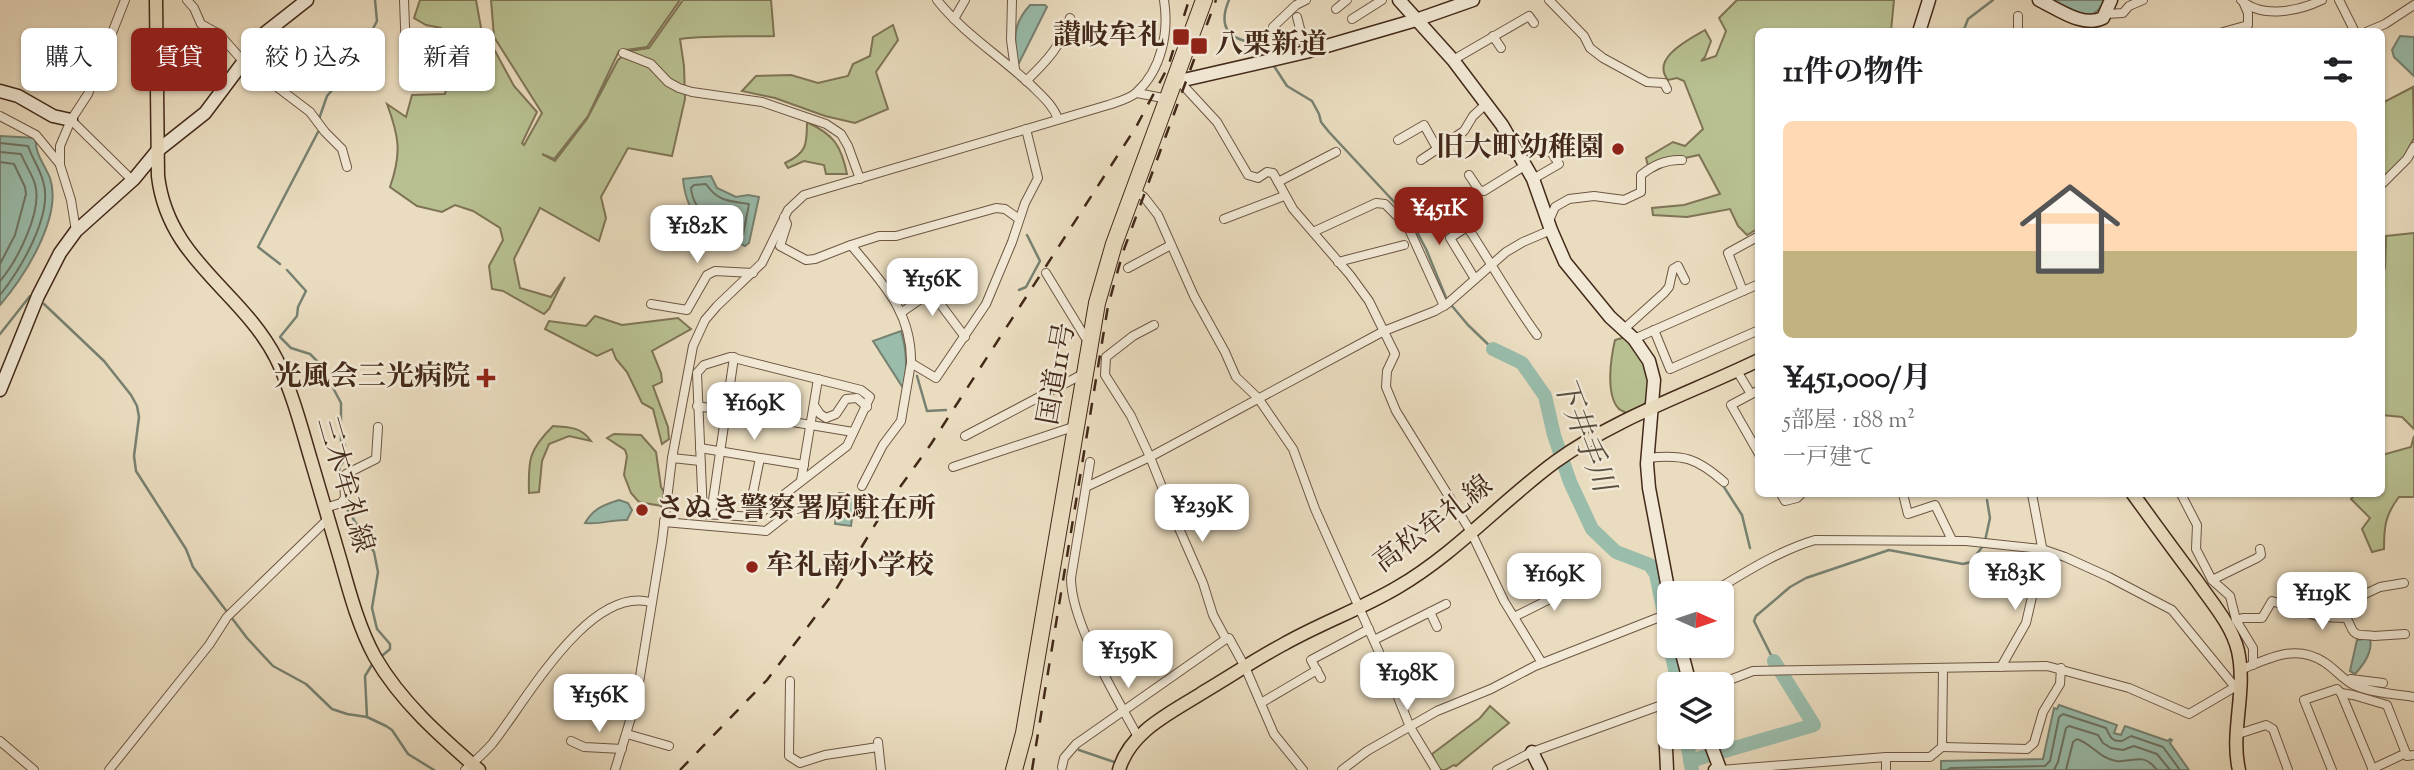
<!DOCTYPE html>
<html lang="ja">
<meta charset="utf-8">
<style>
body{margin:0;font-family:"Sorts Mill Goudy","Noto Serif JP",serif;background:#f2f2f2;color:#202124;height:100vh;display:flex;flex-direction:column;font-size:26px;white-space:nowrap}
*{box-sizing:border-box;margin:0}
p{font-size:23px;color:#757577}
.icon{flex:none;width:38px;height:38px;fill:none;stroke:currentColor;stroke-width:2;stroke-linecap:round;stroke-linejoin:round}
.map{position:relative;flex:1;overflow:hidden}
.details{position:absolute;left:1755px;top:28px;width:630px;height:469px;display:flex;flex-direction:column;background:#fff;border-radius:10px;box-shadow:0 2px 5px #0004}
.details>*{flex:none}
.banner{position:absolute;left:21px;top:28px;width:665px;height:63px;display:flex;gap:14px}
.needle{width:46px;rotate:93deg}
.buttons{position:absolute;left:1657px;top:581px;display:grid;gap:14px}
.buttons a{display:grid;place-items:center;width:77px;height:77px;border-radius:10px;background:#fff;box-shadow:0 2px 5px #0004;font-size:35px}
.price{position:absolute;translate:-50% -60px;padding:0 16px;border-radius:14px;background:#fff;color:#222;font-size:23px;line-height:46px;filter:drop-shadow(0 2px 4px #0008)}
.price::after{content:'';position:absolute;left:50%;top:42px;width:21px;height:16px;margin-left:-10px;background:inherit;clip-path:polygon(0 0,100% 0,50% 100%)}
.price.current{background:#8f2418;color:#fff}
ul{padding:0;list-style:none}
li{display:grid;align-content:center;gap:14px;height:371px;padding:0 28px}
li span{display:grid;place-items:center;height:217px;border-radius:10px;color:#555}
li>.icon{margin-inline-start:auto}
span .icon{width:126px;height:126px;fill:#fffc;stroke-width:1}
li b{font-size:30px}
h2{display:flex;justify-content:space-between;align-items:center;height:84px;padding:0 28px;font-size:30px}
.chip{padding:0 24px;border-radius:10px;background:#fff;box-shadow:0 2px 5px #0004;font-size:24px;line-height:63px}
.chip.current{background:#8f2418;color:#fff}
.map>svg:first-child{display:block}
</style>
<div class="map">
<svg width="2414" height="770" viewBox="0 0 2414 770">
<rect width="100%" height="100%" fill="#eadcbf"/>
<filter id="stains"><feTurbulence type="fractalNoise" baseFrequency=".00286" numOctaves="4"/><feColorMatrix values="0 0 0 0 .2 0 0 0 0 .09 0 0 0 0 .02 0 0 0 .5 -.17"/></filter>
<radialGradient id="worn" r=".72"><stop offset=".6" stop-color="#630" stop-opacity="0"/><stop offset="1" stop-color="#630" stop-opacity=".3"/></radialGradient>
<g fill="#b8c091" stroke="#7e7455" stroke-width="2">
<path d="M420,0H476L482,33L494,49L514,86L537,112L522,143L524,145L542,113L494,37L491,0H680L647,47L619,51L588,116L554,159L542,154L555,161L587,119L618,60L629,51L649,48L683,0H771L774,36C741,37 713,35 680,39L684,66L685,99L672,156L628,148L601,197L606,218L599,241L540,208L514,259L520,288L551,297L565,277L549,309L544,314L503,291L492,289L489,266L503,240L500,228L473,211L455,205L442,212L417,206L390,187C402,153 399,136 387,104L406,117L412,95L445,94L449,71H461L454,48L441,28L426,25L414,18Z"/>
<path d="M1737,0H1894L1891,31L1759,32V228L1747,235L1738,226L1730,209L1687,217L1653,215L1652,208L1684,205L1720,194L1699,155L1648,166L1646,158L1673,142L1685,146L1703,129L1684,81L1677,78L1668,80C1650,58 1690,39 1705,30L1711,41L1705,57L1701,61L1716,56L1726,31L1719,18Z"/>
<path d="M893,25L898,40L876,72L888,109L855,123L825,116L775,98L742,91L756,76L791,75L818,83L848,76L853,64L870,56L873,37Z"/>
<path d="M2413,87L2414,138L2403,159L2382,180V103Z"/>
<path d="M807,122C834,135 841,145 847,174H826L824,165L804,161L788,168L785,163C807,153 807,144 807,122Z"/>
<path d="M2414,233V429L2402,417L2382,415V276L2385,268L2386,236Z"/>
<path d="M595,316L622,325L678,318L691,329L652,351L661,373L662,382L653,386L668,427L669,439L662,444L653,409L642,403L627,372L616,359L612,349L597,356L545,329L549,321L586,326Z"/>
<path d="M1629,336L1648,363V401L1630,415C1629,414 1620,410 1619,409C1605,395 1611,357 1615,340Z"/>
<path d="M553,426C570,427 581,427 591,441L569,436L549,444L542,461L539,492L529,493C528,459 529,450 553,426Z"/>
<path d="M614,434L641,435L656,452L661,487L664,492L662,506L639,502L631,493L624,475L627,456L625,450L607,438Z"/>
<path d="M2414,436V497H2399C2385,515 2384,527 2384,549L2372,552L2362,529L2370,518L2351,499L2356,494H2382V455L2411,447Z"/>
<path d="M1490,706L1509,723L1456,766L1454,765L1445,770H1439L1432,754L1480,718Z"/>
</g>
<g fill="#99bcab" stroke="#778171" stroke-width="2">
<path d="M2049,0H2104C2093,29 2069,9 2049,0Z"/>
<path d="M1030,5H1045L1047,7L1019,63H1016C1015,37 1012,25 1030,5Z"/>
<path d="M2400,36L2414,37V76L2394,57L2392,50Z"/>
<path d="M0,136L36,138C34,153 45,165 50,178C63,217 24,277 0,305Z"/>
<path d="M711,176L717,188L736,197L748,195L759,197L749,243L745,246C710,230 687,222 683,179Z"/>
<path d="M901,331C907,351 908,368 903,388L873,341Z"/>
<path d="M839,493L855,495L851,526L835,524Z"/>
<path d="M619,500L628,503L632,510L627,520C613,519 600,525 585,523C593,509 603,505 619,500Z"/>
<path d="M2370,638C2373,652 2364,664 2355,674L2350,671L2357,640Z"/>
<path d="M2059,705L2117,725L2114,733L2121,735L2125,726L2168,741L2170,739L2172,740L2170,743L2189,770H1941V761L2043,759L2054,708L2057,709Z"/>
</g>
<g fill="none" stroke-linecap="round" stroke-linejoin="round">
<g stroke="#6e7262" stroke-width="2">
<path d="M0,143L28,146C32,158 40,169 43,181C54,214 20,270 0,295"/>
<path d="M0,152L21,154C25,164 32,174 35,184C43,211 17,261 0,281"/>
<path d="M0,162L14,164L25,187L26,194L15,235L0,264"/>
<path d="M706,184C718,202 730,201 749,204L743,235C720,233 693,212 691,188L694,185Z"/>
<path d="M1947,770L1951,768L2045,766L2050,761L2059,717L2063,714L2106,728C2110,736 2111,742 2122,741L2131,736L2163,747L2180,770"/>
<path d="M2054,770L2058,762L2066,728L2069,726L2098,735L2103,743L2111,748L2123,750L2134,746L2157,754L2170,770"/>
<path d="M2066,770L2073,742L2077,739C2092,744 2099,758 2116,761C2133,763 2143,751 2157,770"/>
</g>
<g stroke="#778171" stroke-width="2.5">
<path d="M1229,0C1222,16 1221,34 1242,40C1247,42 1253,42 1258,44C1263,47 1265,52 1268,57"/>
<path d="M1963,32L1968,19L1993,0"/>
<path d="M1272,63L1287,86L1312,101L1319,114L1321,122L1329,132L1410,219L1426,249L1447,300L1468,325L1493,349"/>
<path d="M319,119L327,96L354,65L377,21L375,0"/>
<path d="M280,264L258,247L318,132"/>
<path d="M287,270L306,291L298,307L297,316L280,337L291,348L310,354L321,365L341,403V444L345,445L344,461L339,467L341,487"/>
<path d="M1019,290L1026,287L1040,261L1027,235"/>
<path d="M44,304L104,361L131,395L137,406L139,417L134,456L136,471L186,549L193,567L247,638L273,666L306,684L332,709L347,714L367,717L386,726L392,730L408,754L434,770"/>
<path d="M0,334L30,296"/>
<path d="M917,376L927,411L946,410"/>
<path d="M1722,484L1742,515L1750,548"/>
<path d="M344,504L374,552L378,572L372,608L377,629L390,644V649L383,655"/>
<path d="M1985,541L1990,518L1987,500"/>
<path d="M1774,661L1754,621L1756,616L1790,587L1806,578L1889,550L1963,564L1971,562L1982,547"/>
<path d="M367,717L365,676L373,663"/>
<path d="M1079,750L1117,763"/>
</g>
<g stroke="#99bcab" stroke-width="14">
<path d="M1493,349L1522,363L1545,396L1554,435L1570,482L1592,529L1616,552L1650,565L1656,574L1670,643"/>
<path d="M1670,646L1678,684"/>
<path d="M1686,737L1692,770"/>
<path d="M1690,761L1814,725L1774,661"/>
</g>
<g stroke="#6d5642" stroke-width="10">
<g id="street">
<path d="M187,0L194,8L201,24L219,34L243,61L310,112L325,132L342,149L347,167"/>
<path d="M404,0L406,53"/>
<path d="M937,0C962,32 1001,57 1031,85C1042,96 1053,105 1058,119"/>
<path d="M1012,0L1011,40L1015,69"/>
<path d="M1549,0L1584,36L1590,48L1603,58L1647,82L1664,83L1667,89"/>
<path d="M2241,0C2262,19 2299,11 2322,0"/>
<path d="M2339,0L2355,32"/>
<path d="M1336,9L1347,0"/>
<path d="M2106,14L2123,13L2129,6L2143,0"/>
<path d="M2018,16V32"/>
<path d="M1297,17L1306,52"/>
<path d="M954,19L965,0"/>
<path d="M1352,19L1382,0"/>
<path d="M1273,27L1296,5L1306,0"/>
<path d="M2223,32L2248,25V13L2244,4"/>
<path d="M2366,32L2385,24L2414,5"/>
<path d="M1493,36L1501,48"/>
<path d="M623,53L651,64L668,82L679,88L692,92L762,102L826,124L841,134L848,146L860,179"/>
<path d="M1453,60L1529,16L1534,23"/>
<path d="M1026,81C1046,62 1062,45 1070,18"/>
<path d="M1180,82L1217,122L1248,175L1258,178L1267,172L1273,173L1293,209L1350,275L1369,301L1395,354L1387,371L1386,387L1396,411L1471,532L1504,601L1542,663"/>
<path d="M1137,93L1168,99"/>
<path d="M0,116L36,135L59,163"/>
<path d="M71,120L132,180"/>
<path d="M1398,140L1424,125L1438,150"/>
<path d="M1421,160L1464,131L1473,116L1486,104"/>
<path d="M1469,175L1479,190L1484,191L1526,165"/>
<path d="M1533,179L1559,164L1546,144"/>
<path d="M1278,182L1336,152"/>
<path d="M2382,184L2407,159L2414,147"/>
<path d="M1135,191L1144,197L1158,215L1194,296L1225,352L1236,377L1258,398L1293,449L1315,509L1387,670L1410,727L1436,770"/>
<path d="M784,217L787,224L780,246L806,260L815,259L851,245C882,283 912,311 911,363L936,378L986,304L1012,242L1025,203L1038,178L1026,129"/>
<path d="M1224,219L1284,196"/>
<path d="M1464,222C1489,259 1510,298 1537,335"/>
<path d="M1548,223L1555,207L1569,199L1594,196L1624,200L1641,192V175C1653,165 1666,159 1682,160"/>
<path d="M1467,227L1450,238L1475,279"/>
<path d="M76,231L71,200L60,165V146L71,120L88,94L125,0"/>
<path d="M1313,232L1376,203L1385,204L1408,227L1444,306"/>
<path d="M851,245L879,236H896L996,208L1005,209L1019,219"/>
<path d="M1338,262L1404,245"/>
<path d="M1128,268L1171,245"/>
<path d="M1046,273L1085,337L1090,339"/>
<path d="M923,281L965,337"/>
<path d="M1743,291L1728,253L1759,236"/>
<path d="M651,304L687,310L707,275L715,271L753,273"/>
<path d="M902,312L931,292"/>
<path d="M1154,325L1133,336L1106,357L1105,375L1131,416L1150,457L1174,517L1203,583L1213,615L1226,639L1229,638L1245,667L1274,734L1303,770"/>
<path d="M1624,329L1664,293L1669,287L1673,269L1678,266L1685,280"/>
<path d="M1654,330L1670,369L1759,330"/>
<path d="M1634,339L1759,284"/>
<path d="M730,357L861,390L870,397L847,446L755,517L703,514L697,373L704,365Z"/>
<path d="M1737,371L1751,394"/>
<path d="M1759,390L1731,405L1759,454"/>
<path d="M814,405L820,414L826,418L836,414L846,399L857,398L867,407"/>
<path d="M697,406L853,432"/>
<path d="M965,436L1083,374"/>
<path d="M700,448L804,465"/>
<path d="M672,458L700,461"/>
<path d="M1648,458C1683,454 1697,458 1724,482"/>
<path d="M1090,462L1071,578C1071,623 1116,696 1138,737"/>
<path d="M953,467L1076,426"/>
<path d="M801,481L818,379"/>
<path d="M862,486L883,445L901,421L911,363"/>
<path d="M1086,487L1150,457L1384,331L1435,311L1447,304L1506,252L1523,242L1551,230"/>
<path d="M1781,494L1785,501L1797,498L1801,494"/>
<path d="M1903,494L1908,514L1935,505L1952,540"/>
<path d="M2181,494L2197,525L2196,549L2212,580L2230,596L2236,620L2253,648V665"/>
<path d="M325,508L341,503L345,498L344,477L346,474L376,459L378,427"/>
<path d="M711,514L734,357"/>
<path d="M748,517L760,458"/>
<path d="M664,522L766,531L794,509"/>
<path d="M2212,580L2257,558L2261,555L2260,549"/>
<path d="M1711,593C1744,573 1778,551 1815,540L1966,541L2042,549L2065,557L2109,577L2172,610L2235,687L2241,688"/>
<path d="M1430,612L1437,627"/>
<path d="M2318,616L2380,587L2404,583"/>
<path d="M1514,617L1580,584"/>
<path d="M2236,620L2243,618H2262L2272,601L2320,617L2346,618C2350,622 2350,628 2354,632C2358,637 2369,634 2374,636L2405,634"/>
<path d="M1374,640L1446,604"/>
<path d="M2001,667L2026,623L2040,562L2042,547L2032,494"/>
<path d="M2240,670C2268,659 2295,643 2324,662C2334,668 2343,680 2354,685C2372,693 2395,694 2414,697"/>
<path d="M1321,678L1311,660L1369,629"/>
<path d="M2351,679L2383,683"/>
<path d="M790,681L789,756L800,763L825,755L878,747"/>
<path d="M1719,684L1753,671L2047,666L2129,688L2189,714L2235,687"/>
<path d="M2341,693L2353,695L2387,705L2407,756L2414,755"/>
<path d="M1261,703L1317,670"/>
<path d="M627,734L669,746"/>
<path d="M2238,734L2266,725L2273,729L2288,770"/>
<path d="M0,741L34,770"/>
<path d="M571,741L584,747L622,749"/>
<path d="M878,742L881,770"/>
<path d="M1942,747L2027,749L2034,743L2043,712L2060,684L2061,668"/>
<path d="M1886,757V770"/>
<path d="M1062,767L1064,758L1076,744L1226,639"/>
<path d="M2372,769L2406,753"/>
<path d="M109,770L209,645L227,617L328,519"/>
<path d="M465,770C474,762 484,753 492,744C525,703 588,586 650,602"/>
<path d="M615,770L636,701L662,541L672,458L693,346L705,320L717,306L762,263L788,210L804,195L1108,105C1117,102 1130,99 1137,92C1162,69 1169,31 1164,0"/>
<path d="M1342,770L1367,751L1437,711L1491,689L1535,666L1670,613"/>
<path d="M1497,770L1532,752L1670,702"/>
<path d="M1720,770L1886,757H1930L1942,747L1943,669"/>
<path d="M2332,770L2304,700L2337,689L2341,693L2373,770"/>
</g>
</g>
<g stroke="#432919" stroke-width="15">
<g id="secondary">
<path d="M1399,0L1453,60L1502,125L1533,179L1551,230L1565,262L1610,317L1634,339L1649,361L1654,380L1647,464L1649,488L1670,599"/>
<path d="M2039,0C2058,9 2083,28 2103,18L2111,0"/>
<path d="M1919,32L1929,0"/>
<path d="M1175,82L1306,52L1416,20L1473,0"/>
<path d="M0,91L18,96L53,116L71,120"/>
<path d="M0,390L38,296L60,253L76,231L134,179L157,151L205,113L265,33L307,0"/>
<path d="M1680,646L1690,684"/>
<path d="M1664,705L1667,770"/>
<path d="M1708,737L1720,769L1715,770"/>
<path d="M1532,752L1541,770"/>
</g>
</g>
<g stroke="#432919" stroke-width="15">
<g id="primary">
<path d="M156,0L158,176C168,261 242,290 277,360C292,392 301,426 311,460C321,494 331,528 341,562C350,594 359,628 375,657C401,702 440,736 479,770"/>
<path d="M2133,494C2154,523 2175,552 2197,581C2212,603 2232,625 2238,651C2247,691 2230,732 2239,770"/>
<path d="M1119,770C1130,731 1171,713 1202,693C1229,677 1256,659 1284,644C1321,623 1361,609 1398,587C1455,554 1502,501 1555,462C1617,417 1691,393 1759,360"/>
</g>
</g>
<g stroke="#432919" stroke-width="18">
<path id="highway" d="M1014,770L1024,733L1097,303L1114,244L1204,0"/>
</g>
<use href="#street" stroke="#f1e8d5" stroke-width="8"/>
<use href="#secondary" stroke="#f1e8d5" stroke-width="12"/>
<use href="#primary" stroke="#eadcbf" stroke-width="12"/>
<use href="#highway" stroke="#eadcbf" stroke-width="16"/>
<g stroke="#432919" stroke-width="2.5" stroke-dasharray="12 12" stroke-linecap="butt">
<path d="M680,770L767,680L835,591L887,505L931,444L1136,127L1168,67L1189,0"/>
<path d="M1032,770L1108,306L1123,252L1216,0"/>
</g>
</g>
<g fill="#8f2418" stroke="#f1e8d5" stroke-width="2.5">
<rect x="1172" y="28" width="18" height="18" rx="3.5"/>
<rect x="1190" y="37" width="18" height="18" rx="3.5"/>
<circle cx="1618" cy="149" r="7"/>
<path d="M482.5 367.5h7v7h7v7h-7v7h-7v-7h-7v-7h7z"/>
<circle cx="642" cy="510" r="7"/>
<circle cx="752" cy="567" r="7"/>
</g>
<g text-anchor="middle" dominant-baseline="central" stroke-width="5" stroke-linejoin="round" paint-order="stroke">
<g font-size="28" font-weight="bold" fill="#432919" stroke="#f1e8d5" text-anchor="end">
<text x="1165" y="37">讃岐牟礼</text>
<text x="1215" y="46" text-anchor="start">八栗新道</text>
<text x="1604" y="149">旧大町幼稚園</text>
<text x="470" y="378">光風会三光病院</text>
<text x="656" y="510" text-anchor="start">さぬき警察署原駐在所</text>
<text x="766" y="567" text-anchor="start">牟礼南小学校</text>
</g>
<g font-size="28" fill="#432919" stroke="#f1e8d5">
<text transform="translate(1058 374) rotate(-80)">国道11号</text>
<text transform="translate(344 485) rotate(74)">三木牟礼線</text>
<text transform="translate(1434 525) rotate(-37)">高松牟礼線</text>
</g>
<g font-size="30" font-style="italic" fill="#584e3e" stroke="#f1e8d5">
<text transform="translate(1582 435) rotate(69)">下井手川</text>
</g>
</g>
<rect width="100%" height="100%" filter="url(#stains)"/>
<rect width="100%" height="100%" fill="url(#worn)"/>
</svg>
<div class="buttons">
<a><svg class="needle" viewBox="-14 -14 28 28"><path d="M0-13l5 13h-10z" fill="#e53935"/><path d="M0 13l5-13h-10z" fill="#757577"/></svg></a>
<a><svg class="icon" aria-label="layers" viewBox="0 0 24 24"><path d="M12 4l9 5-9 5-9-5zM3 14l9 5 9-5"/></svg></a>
</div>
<b class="price current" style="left:1439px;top:247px">¥451K</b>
<b class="price" style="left:697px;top:265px">¥182K</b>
<b class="price" style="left:932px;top:318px">¥156K</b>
<b class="price" style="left:754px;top:442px">¥169K</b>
<b class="price" style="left:1202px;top:544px">¥239K</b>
<b class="price" style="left:2015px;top:612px">¥183K</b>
<b class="price" style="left:1554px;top:613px">¥169K</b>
<b class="price" style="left:2322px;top:632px">¥119K</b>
<b class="price" style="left:1128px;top:690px">¥159K</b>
<b class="price" style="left:1407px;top:712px">¥198K</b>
<b class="price" style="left:599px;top:734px">¥156K</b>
<div class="banner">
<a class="chip">購入</a>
<a class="chip current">賃貸</a>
<a class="chip">絞り込み</a>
<a class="chip">新着</a>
</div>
<section class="details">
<h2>11件の物件<svg class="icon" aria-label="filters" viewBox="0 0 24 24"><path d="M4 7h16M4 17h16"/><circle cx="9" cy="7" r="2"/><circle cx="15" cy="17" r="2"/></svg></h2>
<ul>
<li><span style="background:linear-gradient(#ffd9b3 60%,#c2b280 0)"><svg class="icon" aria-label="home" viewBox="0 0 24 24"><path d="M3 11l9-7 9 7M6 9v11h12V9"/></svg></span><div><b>¥451,000/月</b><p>5部屋 · 188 m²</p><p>一戸建て</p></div></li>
</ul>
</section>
</div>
